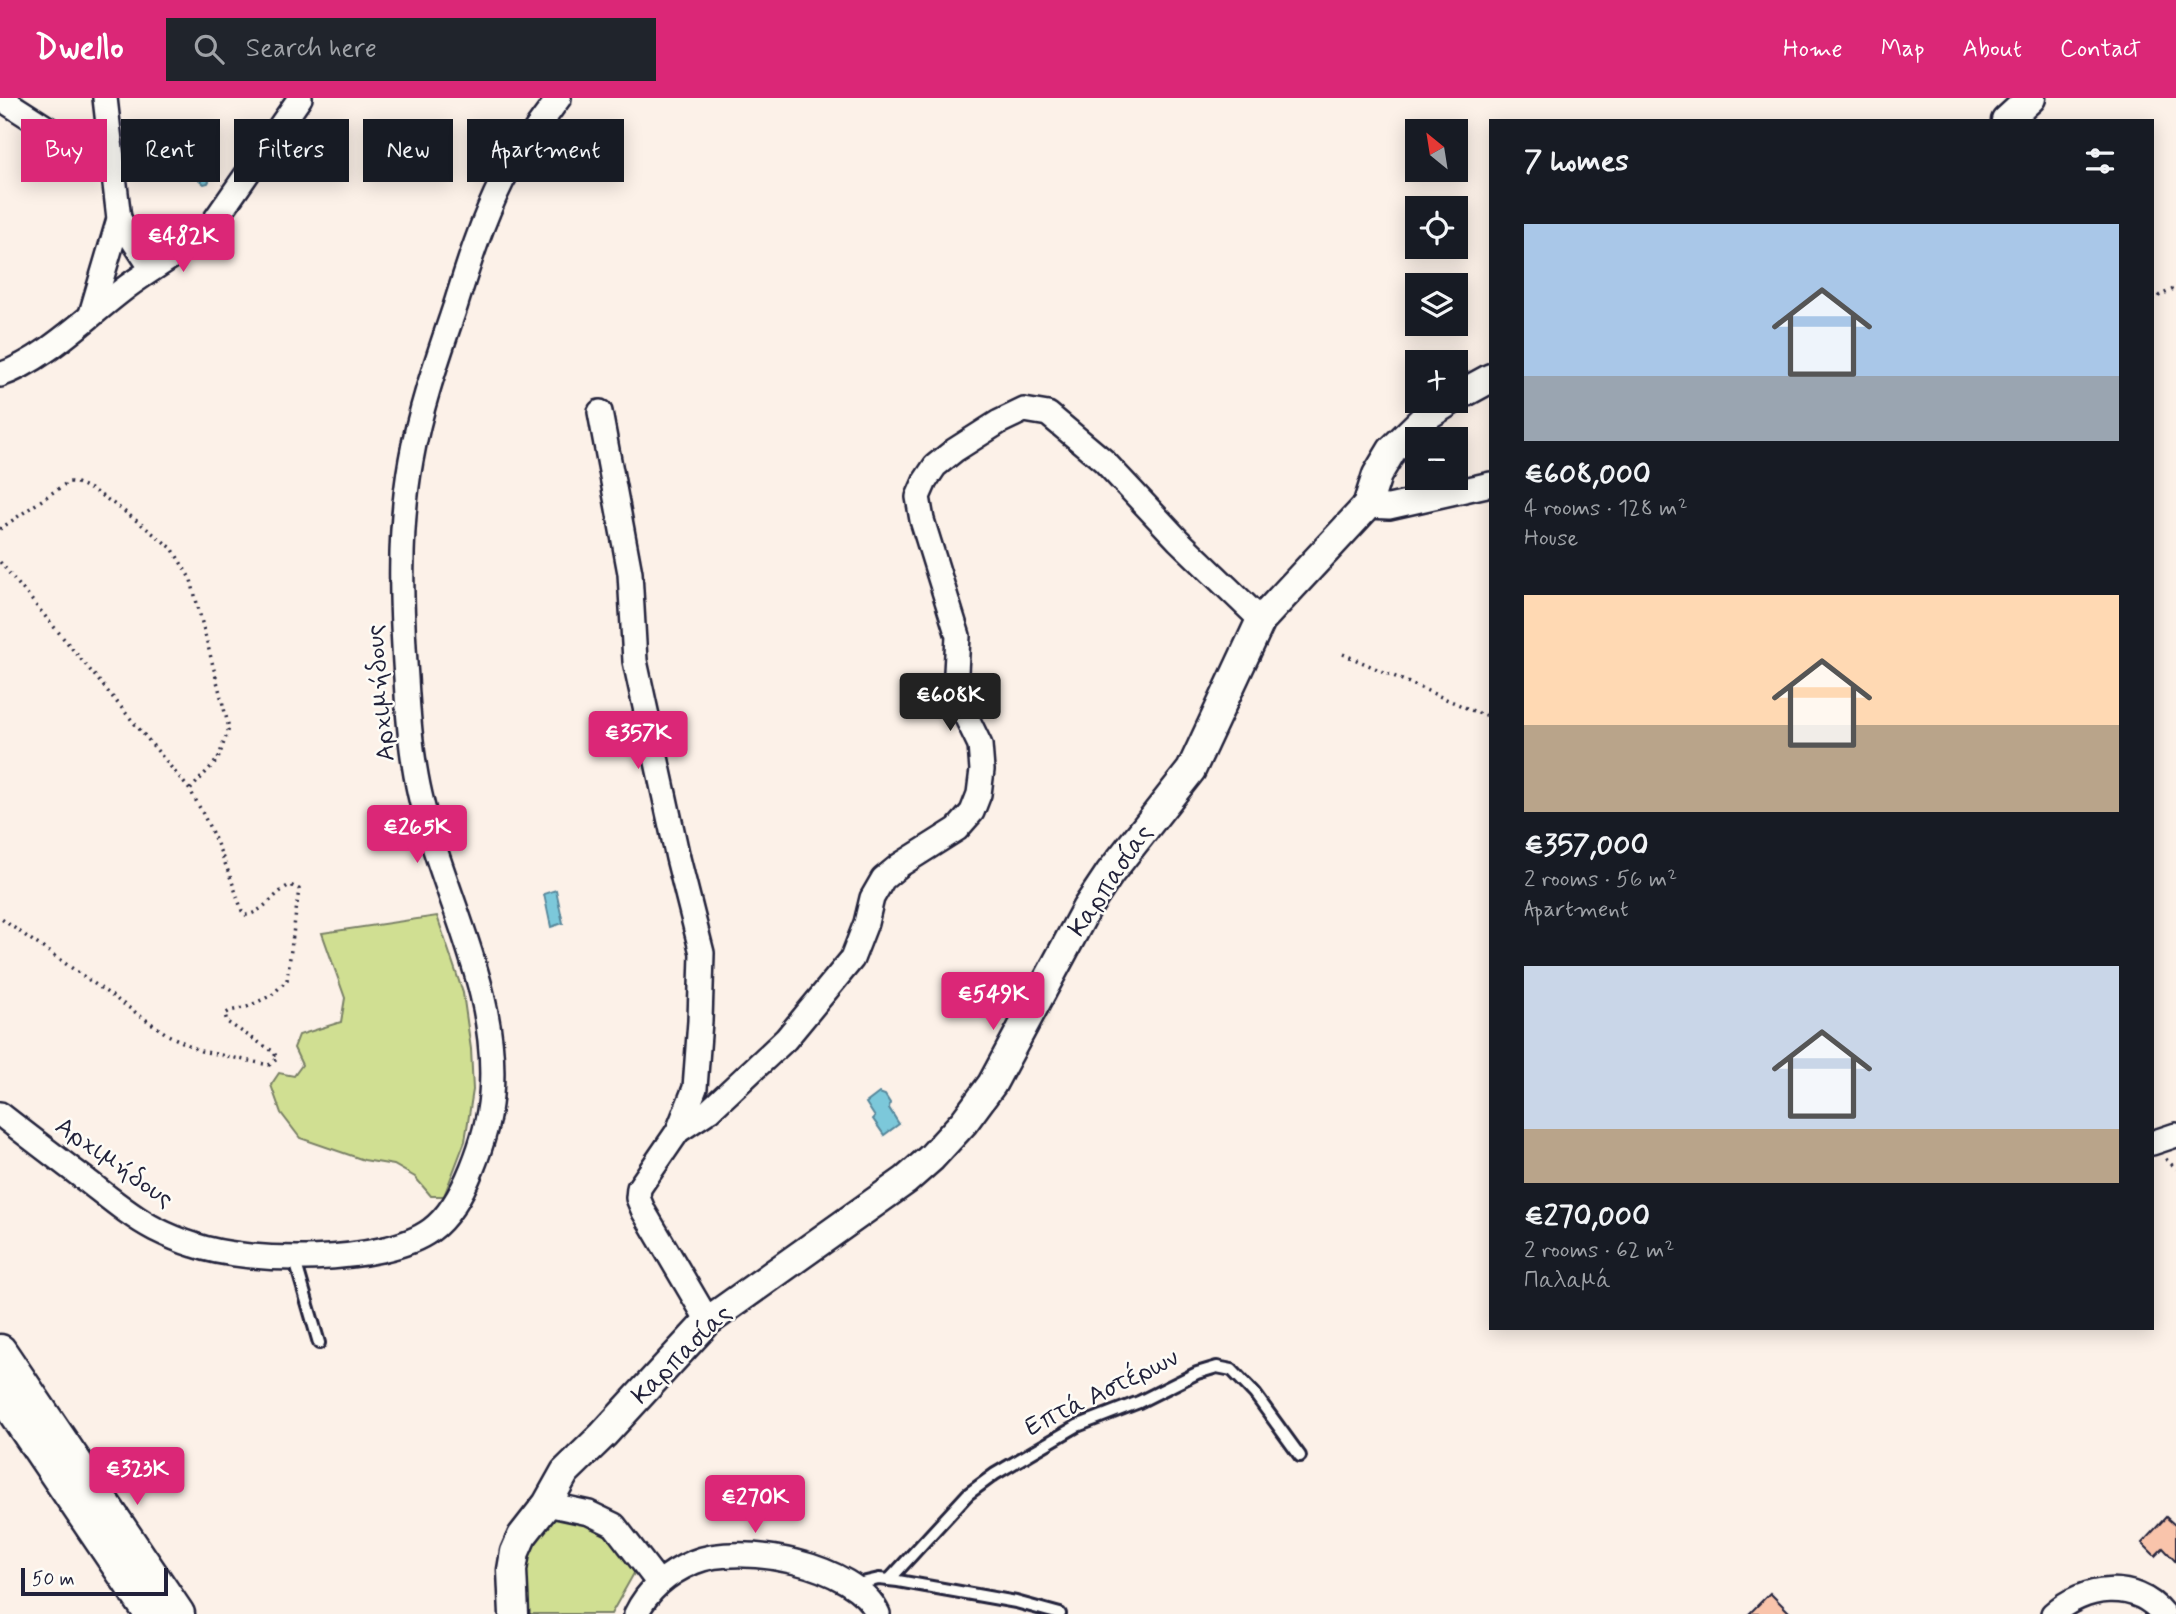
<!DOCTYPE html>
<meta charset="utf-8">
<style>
body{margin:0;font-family:Mynerve,sans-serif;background:#20242c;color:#f1f3f6;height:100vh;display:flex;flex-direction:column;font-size:26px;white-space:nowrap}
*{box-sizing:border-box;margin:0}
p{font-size:23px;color:#9ea1a6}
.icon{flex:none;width:38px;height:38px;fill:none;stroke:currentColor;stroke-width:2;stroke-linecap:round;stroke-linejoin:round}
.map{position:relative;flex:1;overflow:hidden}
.details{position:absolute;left:1489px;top:21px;width:665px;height:1211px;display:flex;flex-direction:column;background:#171b24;border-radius:0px;box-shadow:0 4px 18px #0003}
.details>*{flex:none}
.top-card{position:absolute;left:21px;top:21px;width:665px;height:63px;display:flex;gap:14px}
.needle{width:46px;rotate:330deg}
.controls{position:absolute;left:1405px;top:21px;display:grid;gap:14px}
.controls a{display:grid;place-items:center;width:63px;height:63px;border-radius:0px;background:#171b24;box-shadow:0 4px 18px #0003;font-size:35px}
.scale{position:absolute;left:21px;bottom:18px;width:147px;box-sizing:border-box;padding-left:7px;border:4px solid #22223b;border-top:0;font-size:19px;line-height:24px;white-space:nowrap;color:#22223b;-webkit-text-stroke:5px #fdfcf7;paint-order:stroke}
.price{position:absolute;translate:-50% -60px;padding:0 16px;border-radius:7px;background:#db2777;color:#fff;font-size:23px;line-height:46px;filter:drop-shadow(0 2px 4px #0008)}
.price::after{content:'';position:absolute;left:50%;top:42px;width:21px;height:16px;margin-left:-10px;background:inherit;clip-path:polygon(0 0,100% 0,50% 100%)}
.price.active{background:#222;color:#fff}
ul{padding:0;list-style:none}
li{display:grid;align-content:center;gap:14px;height:371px;padding:0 35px}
li span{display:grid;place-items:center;height:217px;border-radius:0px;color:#555}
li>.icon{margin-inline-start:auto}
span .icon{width:126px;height:126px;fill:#fffc;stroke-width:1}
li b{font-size:30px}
h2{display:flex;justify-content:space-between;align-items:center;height:84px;padding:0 35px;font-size:30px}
.chip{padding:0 24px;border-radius:0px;background:#171b24;box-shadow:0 4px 18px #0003;font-size:24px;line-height:63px}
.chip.active{background:#db2777;color:#fff}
header{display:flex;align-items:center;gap:42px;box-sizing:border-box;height:98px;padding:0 35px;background:#db2777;color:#fff}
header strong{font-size:33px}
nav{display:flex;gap:38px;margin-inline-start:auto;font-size:24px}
.search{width:490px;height:63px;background:#20242c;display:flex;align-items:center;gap:18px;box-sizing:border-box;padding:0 24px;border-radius:0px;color:#9ea1a6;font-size:26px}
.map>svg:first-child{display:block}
</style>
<header>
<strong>Dwello</strong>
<div class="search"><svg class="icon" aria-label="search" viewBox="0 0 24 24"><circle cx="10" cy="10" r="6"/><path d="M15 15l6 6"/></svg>Search here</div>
<nav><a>Home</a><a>Map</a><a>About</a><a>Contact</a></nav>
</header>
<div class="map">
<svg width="2176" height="1516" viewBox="0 0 2176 1516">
<rect width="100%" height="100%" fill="#fcf1e8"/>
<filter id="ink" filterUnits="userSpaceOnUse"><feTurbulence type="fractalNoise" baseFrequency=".0143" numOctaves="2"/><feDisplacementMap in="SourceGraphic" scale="14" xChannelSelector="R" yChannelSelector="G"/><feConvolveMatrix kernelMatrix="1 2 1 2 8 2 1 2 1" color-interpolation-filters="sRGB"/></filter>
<g filter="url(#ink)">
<g fill="#d0df92" stroke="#798066" stroke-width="2">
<path d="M437,818L463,895L471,951L473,992L465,1043L444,1098H431L415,1079L394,1067L364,1062L300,1040L281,1015L271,987L279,975L294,978L302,967L294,950L299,937L341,924L345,900L322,835Z"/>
<path d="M552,1415L591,1427L612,1442L637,1470L611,1516H522V1453Z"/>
</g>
<g fill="#7bc8da" stroke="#57869a" stroke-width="2">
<path d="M197,48H213L214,80L211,79L208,85L204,86L197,80Z"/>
<path d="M556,792L563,825L551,829L544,796Z"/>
<path d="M879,995L885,997L890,1005L889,1010L899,1026L884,1037L873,1021L875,1019L866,1005Z"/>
</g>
<g fill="#f9c4ab" stroke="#22223b" stroke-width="2">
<path d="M2166,1419L2176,1428V1464L2163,1450L2155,1458L2142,1445Z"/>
<path d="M1770,1495L1791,1516H1749Z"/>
</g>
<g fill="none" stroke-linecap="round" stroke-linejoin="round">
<g stroke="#22223b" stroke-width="16">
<g id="service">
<path d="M294,1159L319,1245"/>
<path d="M889,1482L968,1396L995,1376L1077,1328L1139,1304L1197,1275L1217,1269L1232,1272L1255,1296L1300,1358"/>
<path d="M853,1487L879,1481L898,1483L1016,1504L1060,1516"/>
</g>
</g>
<g stroke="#22223b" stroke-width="28">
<g id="minor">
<path d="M0,0L114,73"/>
<path d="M119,121L152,171"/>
<path d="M91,216L119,121L105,0"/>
<path d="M0,277C45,262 89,217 128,188C154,169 184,153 208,132L300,0"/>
<path d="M600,314L630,475L635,563L678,760L702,855L700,923L695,990L678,1033"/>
<path d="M1367,408L1389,409L1491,386"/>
<path d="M0,1016C28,1038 57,1060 86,1082C108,1099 130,1118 155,1131C167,1137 181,1143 194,1147C248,1166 384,1167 431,1132C464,1108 488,1036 491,997C500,891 442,797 420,697C411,658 408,619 406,580C401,508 398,434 411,362C420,310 438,259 455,209C468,167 482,123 502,83C518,54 539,27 559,0"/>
<path d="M2152,1045L2176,1037"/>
<path d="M708,1223L644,1114L638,1100L639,1090L678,1033L710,1012L786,941L852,861L866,825L872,800L883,781L900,767L957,731L972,714L979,696L982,672L980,647L963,612L958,593L956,574L958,538L922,422L918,399L925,383L935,368L955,352L999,324L1024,312L1048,316L1104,363L1178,442L1261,522"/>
<path d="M547,1406L589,1415L614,1427L658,1484"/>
<path d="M636,1516C648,1491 668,1475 694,1464C740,1444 856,1466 878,1516"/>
<path d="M2053,1516C2083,1488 2135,1481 2163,1516"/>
</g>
</g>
<g stroke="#22223b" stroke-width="33">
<g id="tertiary">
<path d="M2006,23L2031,0"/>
<path d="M1456,299L1491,280"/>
<path d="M514,1516L512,1472L515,1454L522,1438L547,1406L565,1374L603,1337L708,1223L906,1082L931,1060L964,1024L992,986L1086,811L1110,775L1191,672L1261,522L1367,408L1377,377L1392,352L1429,316L1450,303"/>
</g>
</g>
<g stroke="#22223b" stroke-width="37">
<g id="secondary">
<path d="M0,1253L178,1516"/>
<path d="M0,1293L151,1516"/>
</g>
</g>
<g stroke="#22223b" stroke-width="3.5" stroke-dasharray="2 5" stroke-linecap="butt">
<path d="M2152,201L2176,190"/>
<path d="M0,431L68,384C89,381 152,436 172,450L191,482L229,630L218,661L190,692"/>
<path d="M0,464L190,692C213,732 228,770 242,813L246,817C263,815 275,794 290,787L299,791L287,882L272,897L247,909L230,913L225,916L227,924L274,954L277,961L269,967L201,953L168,937L0,820"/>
<path d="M1343,556L1478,615L1491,618"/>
<path d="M2166,1061L2176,1071"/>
</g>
<use href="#service" stroke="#fdfcf7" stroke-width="10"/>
<use href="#minor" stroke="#fdfcf7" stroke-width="23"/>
<use href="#tertiary" stroke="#fdfcf7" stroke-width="28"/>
<use href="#secondary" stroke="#fdfcf7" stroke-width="32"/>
</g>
</g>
<g text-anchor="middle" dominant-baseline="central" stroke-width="5" stroke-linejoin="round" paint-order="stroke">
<g font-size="26" fill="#22223b" stroke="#fdfcf7">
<text transform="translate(381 595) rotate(-95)">Αρχιμήδους</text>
<text transform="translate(1111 783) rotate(-56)">Καρπασίας</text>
<text transform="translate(114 1065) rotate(35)">Αρχιμήδους</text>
<text transform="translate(682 1257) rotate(-45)">Καρπασίας</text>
<text transform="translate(1102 1295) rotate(-26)">Επτά Αστέρων</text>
</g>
</g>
</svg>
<div class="controls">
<a><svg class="needle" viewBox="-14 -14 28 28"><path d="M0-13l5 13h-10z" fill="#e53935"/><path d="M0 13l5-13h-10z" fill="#9ea1a6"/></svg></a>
<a><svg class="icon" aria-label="locate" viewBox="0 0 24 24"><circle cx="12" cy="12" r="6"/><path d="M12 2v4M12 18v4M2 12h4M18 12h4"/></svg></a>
<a><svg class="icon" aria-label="layers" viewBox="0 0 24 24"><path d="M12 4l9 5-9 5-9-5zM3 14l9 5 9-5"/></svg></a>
<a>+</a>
<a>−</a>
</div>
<div class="scale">50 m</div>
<b class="price" style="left:183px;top:176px">€482K</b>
<b class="price active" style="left:950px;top:635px">€608K</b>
<b class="price" style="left:638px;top:673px">€357K</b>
<b class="price" style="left:417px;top:767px">€265K</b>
<b class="price" style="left:993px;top:934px">€549K</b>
<b class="price" style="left:137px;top:1409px">€323K</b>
<b class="price" style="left:755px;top:1437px">€270K</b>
<div class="top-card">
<a class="chip active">Buy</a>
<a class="chip">Rent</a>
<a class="chip">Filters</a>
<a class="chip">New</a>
<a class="chip">Apartment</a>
</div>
<section class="details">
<h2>7 homes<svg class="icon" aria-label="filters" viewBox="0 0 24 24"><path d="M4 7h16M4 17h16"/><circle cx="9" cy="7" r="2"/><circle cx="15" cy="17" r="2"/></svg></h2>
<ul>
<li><span style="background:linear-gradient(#a9c7e8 70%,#9aa5b1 0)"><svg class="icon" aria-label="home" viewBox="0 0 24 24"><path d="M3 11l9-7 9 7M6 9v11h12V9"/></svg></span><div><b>€608,000</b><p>4 rooms · 128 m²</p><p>House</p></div></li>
<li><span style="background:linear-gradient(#ffd9b3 60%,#b9a48a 0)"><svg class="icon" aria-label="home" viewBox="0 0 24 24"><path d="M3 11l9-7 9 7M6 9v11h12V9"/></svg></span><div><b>€357,000</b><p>2 rooms · 56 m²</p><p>Apartment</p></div></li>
<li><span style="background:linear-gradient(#c9d6e8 75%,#b9a48a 0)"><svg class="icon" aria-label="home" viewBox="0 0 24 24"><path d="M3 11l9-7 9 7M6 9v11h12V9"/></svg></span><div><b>€270,000</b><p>2 rooms · 62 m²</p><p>Παλαμά</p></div></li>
</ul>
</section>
</div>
